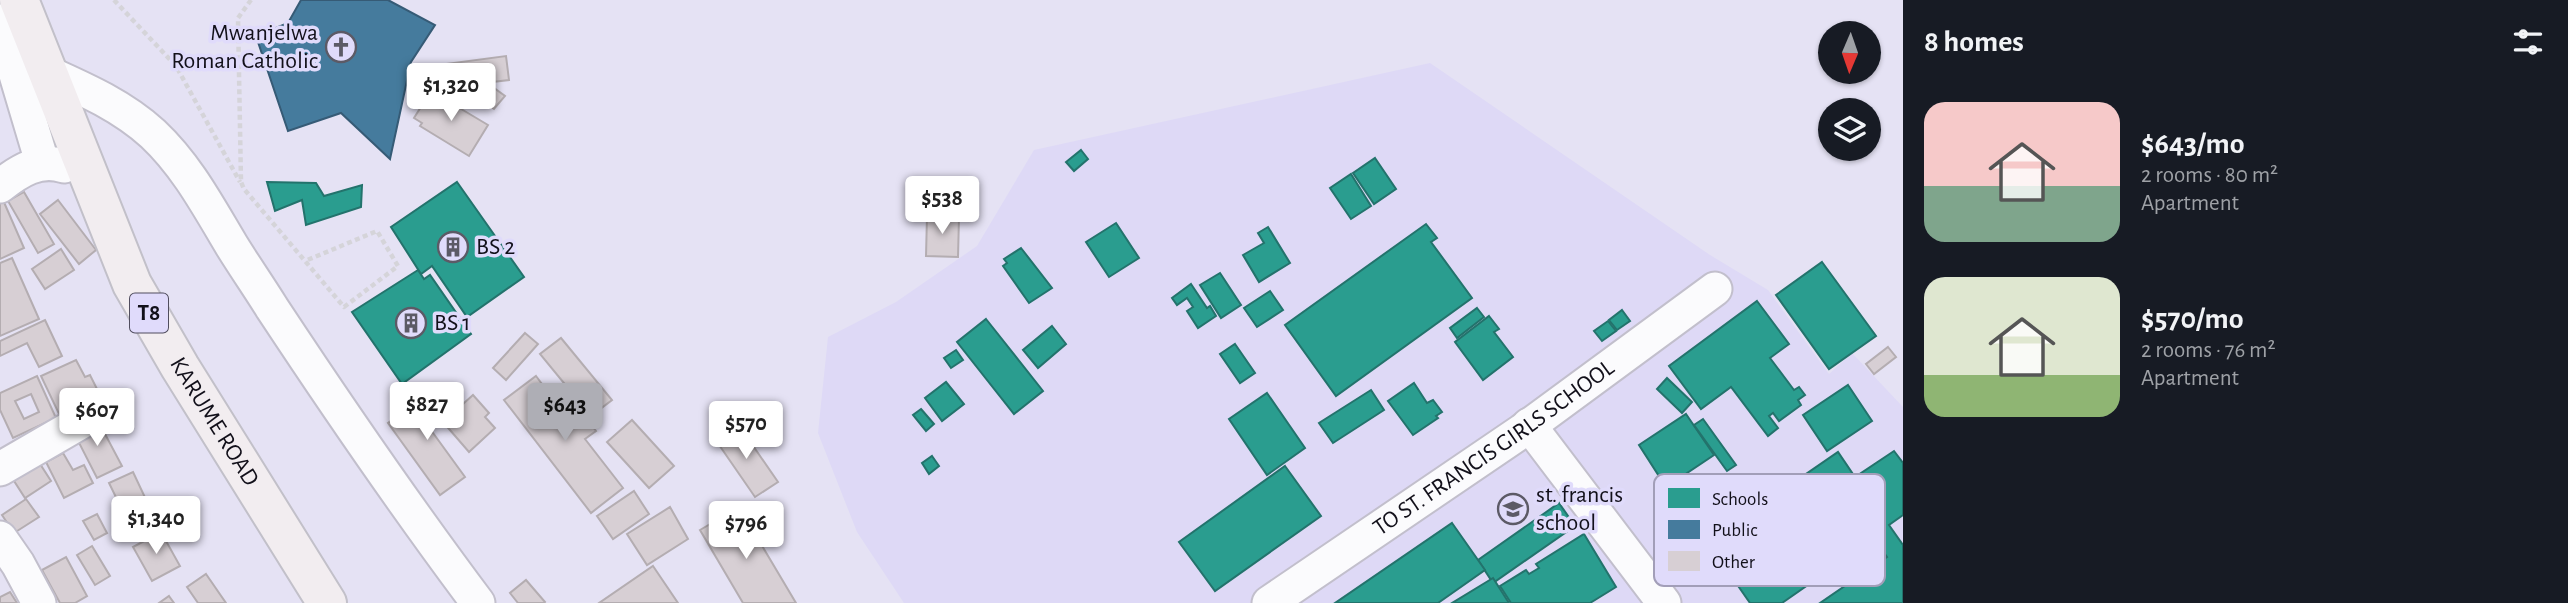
<!DOCTYPE html>
<meta charset="utf-8">
<style>
body{margin:0;font-family:"Alegreya Sans",sans-serif;background:#242831;color:#f1f3f6;height:100vh;display:flex;flex-direction:column;font-size:26px;white-space:nowrap}
*{box-sizing:border-box;margin:0}
p{font-size:23px;color:#9ea1a6}
.icon{flex:none;width:38px;height:38px;fill:none;stroke:currentColor;stroke-width:2;stroke-linecap:round;stroke-linejoin:round}
.map{position:relative;flex:1;overflow:hidden}
.details{display:flex;flex-direction:column;background:#171b24;width:665px}
.details>*{flex:none}
.needle{width:46px;rotate:182deg}
.buttons{position:absolute;left:1818px;top:21px;display:grid;gap:14px}
.buttons a{display:grid;place-items:center;width:63px;height:63px;border-radius:50%;background:#171b24;box-shadow:0 2px 5px #0004;font-size:35px}
.price{position:absolute;translate:-50% -60px;padding:0 16px;border-radius:7px;background:#fff;color:#222;font-size:23px;line-height:46px;filter:drop-shadow(0 2px 4px #0008)}
.price::after{content:'';position:absolute;left:50%;top:42px;width:21px;height:16px;margin-left:-10px;background:inherit;clip-path:polygon(0 0,100% 0,50% 100%)}
.price.active{background:#aeaeb5;color:#111}
ul{padding:0;list-style:none}
li{display:flex;align-items:center;gap:21px;height:175px;padding:0 21px}
li span{display:grid;place-items:center;flex:none;width:196px;height:140px;border-radius:21px;color:#555}
li>.icon{margin-inline-start:auto}
span .icon{width:84px;height:84px;fill:#fffc;stroke-width:1}
li b{font-size:30px}
h2{display:flex;justify-content:space-between;align-items:center;height:84px;padding:0 21px;font-size:30px}
main{display:flex;flex:1;min-height:0}
.map>svg:first-child{display:block}
</style>
<main>
<div class="map">
<svg width="1903" height="603" viewBox="0 0 1903 603">
<rect width="100%" height="100%" fill="#e5e2f4"/>
<path fill="#ded9f6" d="M1430,63L1710,255L1768,290L1829,374L1852,353L1903,407V603H904L857,532L818,433L828,337L896,302L977,246L1034,150Z"/>
<g fill="#2a9d8f" stroke="#23736c" stroke-width="2">
<path d="M1081,150L1088,159L1074,171L1066,162Z"/>
<path d="M1375,158L1396,189L1374,204L1353,173Z"/>
<path d="M1351,174L1371,206L1351,219L1330,188Z"/>
<path d="M267,182L316,183L324,196L362,185L361,207L306,225L302,200L275,211Z"/>
<path d="M457,182L524,277L467,317L432,266L421,274L391,227Z"/>
<path d="M1116,223L1139,258L1109,277L1086,242Z"/>
<path d="M1426,224L1437,238L1431,242L1472,298L1336,396L1285,325Z"/>
<path d="M1268,227L1290,263L1259,282L1243,255L1264,243L1258,233Z"/>
<path d="M1021,248L1052,288L1029,303L1003,266L1007,263L1004,259Z"/>
<path d="M1822,262L1876,336L1829,369L1776,295Z"/>
<path d="M418,270L424,279L430,275L471,334L402,384L352,312Z"/>
<path d="M1220,273L1241,305L1221,318L1200,285Z"/>
<path d="M1191,284L1207,308L1210,306L1216,316L1198,328L1187,311L1193,307L1187,298L1177,305L1172,298Z"/>
<path d="M1270,291L1283,310L1257,327L1244,308Z"/>
<path d="M1757,301L1789,344L1770,358L1794,390L1799,387L1805,395L1798,400L1801,405L1779,421L1773,413L1769,416L1778,428L1768,436L1731,387L1701,409L1669,366Z"/>
<path d="M1477,308L1484,317L1457,338L1450,328Z"/>
<path d="M1622,310L1630,321L1617,330L1609,320Z"/>
<path d="M1489,316L1499,329L1494,332L1513,357L1483,380L1455,342Z"/>
<path d="M986,319L1043,391L1014,414L957,342Z"/>
<path d="M1608,321L1616,331L1602,341L1594,331Z"/>
<path d="M1052,326L1066,344L1038,368L1023,350Z"/>
<path d="M1235,344L1255,373L1240,383L1220,354Z"/>
<path d="M956,350L963,360L951,368L944,358Z"/>
<path d="M1667,378L1692,402L1682,413L1657,389Z"/>
<path d="M946,382L964,404L942,421L925,398Z"/>
<path d="M1414,383L1427,403L1433,400L1442,412L1436,416L1438,418L1413,435L1388,401Z"/>
<path d="M1848,385L1872,421L1827,451L1803,415Z"/>
<path d="M1371,390L1384,410L1333,443L1319,423Z"/>
<path d="M1267,393L1305,448L1267,475L1229,419Z"/>
<path d="M921,409L934,424L926,431L913,415Z"/>
<path d="M1686,414L1714,455L1666,487L1639,445Z"/>
<path d="M1703,419L1736,465L1727,471L1694,425Z"/>
<path d="M1894,451L1903,463V515L1889,525L1903,545V603H1820L1887,557L1874,539L1782,603H1750L1727,570L1768,542L1748,514L1838,452L1855,477Z"/>
<path d="M932,456L939,466L929,474L922,463Z"/>
<path d="M1285,466L1321,516L1215,591L1179,542Z"/>
<path d="M1559,503L1575,526L1493,583L1478,560Z"/>
<path d="M1452,523L1485,570L1438,603H1335Z"/>
<path d="M1584,534L1616,587L1590,603H1511L1500,586L1526,570L1529,574L1539,568L1536,564Z"/>
<path d="M1493,578L1509,603H1452Z"/>
</g>
<path fill="#457b9d" stroke="#365b76" stroke-width="2" d="M301,0H388L435,25L411,62L390,159L341,113L288,131L256,36L288,23Z"/>
<g fill="#d7cfd4" stroke="#b4adb1" stroke-width="2" fill-rule="evenodd">
<path d="M506,56L509,80L441,88L438,65Z"/>
<path d="M490,85L505,96L494,109L479,98Z"/>
<path d="M431,91L488,125L469,156L420,126L422,123L414,118Z"/>
<path d="M24,192L54,244L38,253L8,201Z"/>
<path d="M3,200L24,248L0,259V201Z"/>
<path d="M58,200L96,250L79,264L40,214Z"/>
<path d="M927,216L959,217L958,257L926,256Z"/>
<path d="M61,249L74,270L45,289L32,269Z"/>
<path d="M12,258L39,319L0,336V263Z"/>
<path d="M45,320L62,356L39,367L27,343L0,356V341Z"/>
<path d="M525,333L538,344L506,380L493,368Z"/>
<path d="M561,338L612,400L591,416L540,354Z"/>
<path d="M1888,347L1896,357L1874,374L1866,364Z"/>
<path d="M76,360L85,377L90,375L101,397L60,416L41,376Z"/>
<path d="M37,376L56,418L13,438L0,410V393ZM31,394L39,412L24,419L15,401Z"/>
<path d="M536,376L563,412L574,403L596,431L585,439L623,488L591,513L504,400Z"/>
<path d="M433,390L448,411L428,426L465,477L440,495L388,423Z"/>
<path d="M473,395L489,413L485,417L495,428L469,452L443,422Z"/>
<path d="M96,417L122,466L97,478L72,429Z"/>
<path d="M632,420L674,466L649,488L607,442Z"/>
<path d="M738,424L778,482L755,497L715,439Z"/>
<path d="M33,453L51,481L25,498L7,470Z"/>
<path d="M63,453L73,470L84,465L93,483L64,498L46,462Z"/>
<path d="M133,472L157,523L134,534L109,483Z"/>
<path d="M634,491L649,514L613,539L597,516Z"/>
<path d="M26,499L39,517L14,533L2,515Z"/>
<path d="M670,507L688,539L647,565L627,534Z"/>
<path d="M739,507L796,603H743L700,530Z"/>
<path d="M97,514L107,533L94,540L83,521Z"/>
<path d="M161,532L180,566L152,581L133,547Z"/>
<path d="M92,546L110,576L95,585L77,555Z"/>
<path d="M66,557L87,596L75,603H60L42,570Z"/>
<path d="M653,566L678,603H599Z"/>
<path d="M206,574L226,603H198L187,587Z"/>
<path d="M526,580L545,602L544,603H518L510,593Z"/>
<path d="M10,592L17,603H0V597Z"/>
<path d="M169,596L174,603H159Z"/>
</g>
<g fill="none" stroke-linecap="round" stroke-linejoin="round">
<g stroke="#c2bfcc" stroke-width="37">
<g id="minor">
<path d="M0,21L42,162"/>
<path d="M48,73C86,90 122,106 153,134C187,166 208,206 232,246C245,267 259,287 272,308C338,408 406,507 478,603"/>
<path d="M0,186C19,171 39,158 64,166"/>
<path d="M1529,425L1664,603"/>
<path d="M0,469L107,407"/>
<path d="M0,538L18,564L39,603"/>
<path id="s1" d="M1269,603L1522,431L1715,289"/>
</g>
</g>
<g stroke="#c2c0c9" stroke-width="42">
<g id="highway">
<path id="s2" d="M19,0L132,284L180,367L327,603"/>
</g>
</g>
<g stroke="#d5d4d9" stroke-width="4.5" stroke-dasharray="5 3.5" stroke-linecap="butt">
<path d="M114,0L176,66L240,182"/>
<path d="M251,0L238,18L241,182L244,189L344,307L398,266L377,231L305,261"/>
</g>
<use href="#minor" stroke="#fbfbfd" stroke-width="33"/>
<use href="#highway" stroke="#f2edf0" stroke-width="38"/>
</g>
<defs>
<g id="church-ring" transform="scale(1.575)"><circle r="9.5" fill="#e0dbfb" stroke="#5c5a66" stroke-width="1.5"/><path d="M-1.2-6h2.4v3.5h3.3v2.4h-3.3V6h-2.4V-.1h-3.3v-2.4h3.3Z" fill="#5c5a66"/></g>
<g id="building-ring" transform="scale(1.575)"><circle r="9.5" fill="#e0dbfb" stroke="#5c5a66" stroke-width="1.5"/><path d="M-4-6H4V6H1V3H-1V6H-4ZM-2.5-4.3h1.7v1.8h-1.7ZM.8-4.3h1.7v1.8H.8ZM-2.5-1h1.7V.8h-1.7ZM.8-1h1.7V.8H.8Z" fill="#5c5a66"/></g>
<g id="school-ring" transform="scale(1.575)"><circle r="9.5" fill="#e0dbfb" stroke="#5c5a66" stroke-width="1.5"/><path d="M0-5L7-2L0 1L-7-2ZM-4 1L0 2.5L4 1V4Q0 6-4 4Z" fill="#5c5a66"/></g>
</defs>
<g fill-rule="evenodd">
<use href="#church-ring" x="341" y="47"/>
<use href="#building-ring" x="453" y="247"/>
<use href="#building-ring" x="411" y="323"/>
<use href="#school-ring" x="1513" y="509"/>
</g>
<g text-anchor="middle" dominant-baseline="central" stroke-width="7" stroke-linejoin="round" paint-order="stroke">
<rect fill="#e0dbfb" stroke="#504d5e" stroke-width="2" x="130" y="293.5" width="38" height="39" rx="5"/>
<g font-size="23" font-weight="bold" fill="#12101a">
<text x="149" y="313">T8</text>
</g>
<g font-size="24" fill="#12101a" stroke="#e0dbfb" text-anchor="start">
<text x="318" y="33" text-anchor="end">Mwanjelwa<tspan x="318" dy="28">Roman Catholic</tspan></text>
<text x="476" y="247">BS 2</text>
<text x="434" y="323">BS 1</text>
<text x="1536" y="495">st. francis<tspan x="1536" dy="28">school</tspan></text>
</g>
<g font-size="24" fill="#12101a" stroke="#e0dbfb">
<text stroke="none"><textPath href="#s2" startOffset="466">KARUME ROAD</textPath></text>
<text stroke="none"><textPath href="#s1" startOffset="273">TO ST. FRANCIS GIRLS SCHOOL</textPath></text>
</g>
</g>
<rect x="1654" y="474" width="231" height="112" rx="10" fill="#e0dbfb" stroke="#a29eb8" stroke-width="2"/>
<rect x="1668" y="488" width="32" height="20" fill="#2a9d8f"/>
<rect x="1668" y="520" width="32" height="19" fill="#457b9d"/>
<rect x="1668" y="551" width="32" height="20" fill="#d7cfd4"/>
<g font-size="19" fill="#12101a">
<text x="1712" y="505">Schools</text>
<text x="1712" y="536">Public</text>
<text x="1712" y="568">Other</text>
</g>
</svg>
<div class="buttons">
<a><svg class="needle" viewBox="-14 -14 28 28"><path d="M0-13l5 13h-10z" fill="#e53935"/><path d="M0 13l5-13h-10z" fill="#9ea1a6"/></svg></a>
<a><svg class="icon" aria-label="layers" viewBox="0 0 24 24"><path d="M12 4l9 5-9 5-9-5zM3 14l9 5 9-5"/></svg></a>
</div>
<b class="price" style="left:451px;top:123px">$1,320</b>
<b class="price" style="left:942px;top:236px">$538</b>
<b class="price" style="left:427px;top:442px">$827</b>
<b class="price active" style="left:565px;top:443px">$643</b>
<b class="price" style="left:97px;top:448px">$607</b>
<b class="price" style="left:746px;top:461px">$570</b>
<b class="price" style="left:156px;top:556px">$1,340</b>
<b class="price" style="left:746px;top:561px">$796</b>
</div>
<section class="details">
<h2>8 homes<svg class="icon" aria-label="filters" viewBox="0 0 24 24"><path d="M4 7h16M4 17h16"/><circle cx="9" cy="7" r="2"/><circle cx="15" cy="17" r="2"/></svg></h2>
<ul>
<li><span style="background:linear-gradient(#f6c9c9 60%,#7fa58c 0)"><svg class="icon" aria-label="home" viewBox="0 0 24 24"><path d="M3 11l9-7 9 7M6 9v11h12V9"/></svg></span><div><b>$643/mo</b><p>2 rooms · 80 m²</p><p>Apartment</p></div></li>
<li><span style="background:linear-gradient(#dfe7d0 70%,#8fb573 0)"><svg class="icon" aria-label="home" viewBox="0 0 24 24"><path d="M3 11l9-7 9 7M6 9v11h12V9"/></svg></span><div><b>$570/mo</b><p>2 rooms · 76 m²</p><p>Apartment</p></div></li>
</ul>
</section>
</main>
